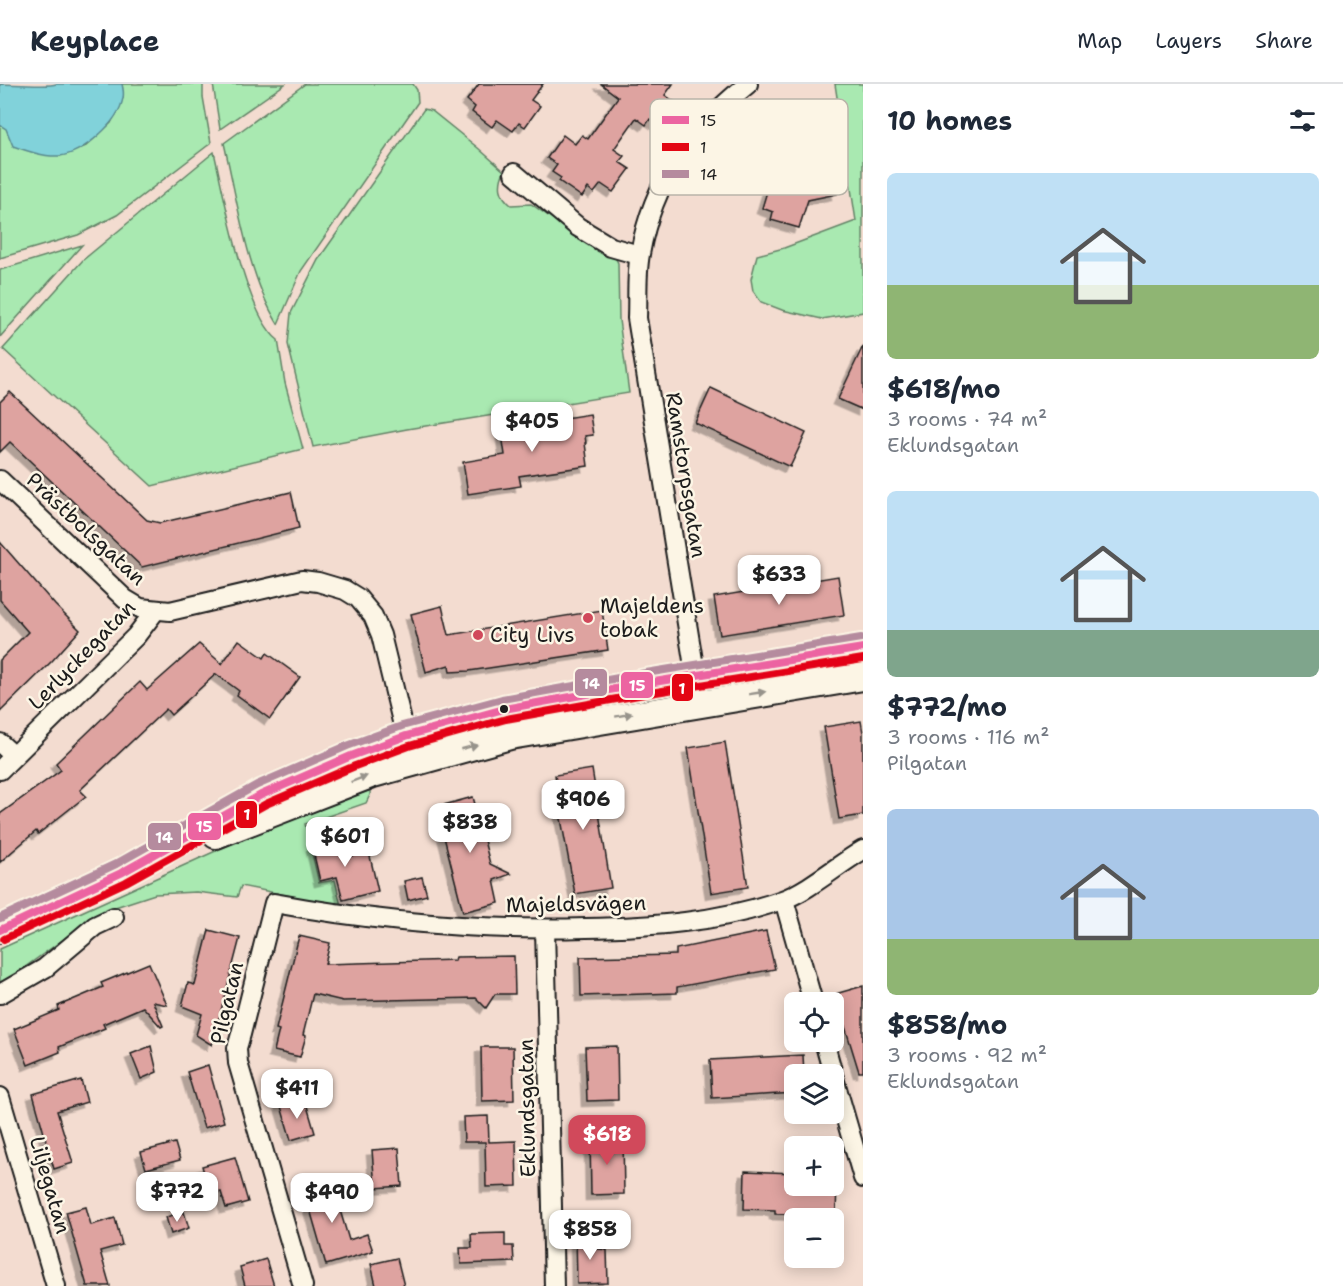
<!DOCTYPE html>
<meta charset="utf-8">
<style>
body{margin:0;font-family:"Shantell Sans",sans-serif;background:#f2f2f3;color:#1f2937;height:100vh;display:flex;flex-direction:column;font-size:22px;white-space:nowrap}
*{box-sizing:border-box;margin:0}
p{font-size:20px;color:#747a83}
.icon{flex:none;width:33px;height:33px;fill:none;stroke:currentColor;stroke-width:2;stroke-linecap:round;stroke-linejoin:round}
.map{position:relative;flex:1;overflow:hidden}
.panel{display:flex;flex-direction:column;background:#fff;width:480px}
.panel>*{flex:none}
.tools{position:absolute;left:784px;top:908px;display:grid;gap:12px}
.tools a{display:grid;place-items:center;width:60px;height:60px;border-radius:9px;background:#fff;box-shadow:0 3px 15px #0003;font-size:30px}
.price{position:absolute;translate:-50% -51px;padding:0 14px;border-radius:12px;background:#fff;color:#222;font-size:20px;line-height:39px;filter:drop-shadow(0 2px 3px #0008)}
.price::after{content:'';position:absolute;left:50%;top:36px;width:18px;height:14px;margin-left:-9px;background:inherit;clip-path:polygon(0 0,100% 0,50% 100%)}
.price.selected{background:#d1495b;color:#fff}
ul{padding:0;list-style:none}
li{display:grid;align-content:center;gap:12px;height:318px;padding:0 24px}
li span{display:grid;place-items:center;height:186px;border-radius:9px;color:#555}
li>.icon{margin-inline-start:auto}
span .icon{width:108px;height:108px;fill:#fffc;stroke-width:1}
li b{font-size:26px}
h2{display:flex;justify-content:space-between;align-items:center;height:72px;padding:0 24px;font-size:26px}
header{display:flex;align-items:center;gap:36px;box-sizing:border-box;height:84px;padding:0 30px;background:#fff;border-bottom:2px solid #e0e1e3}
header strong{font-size:28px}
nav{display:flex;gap:33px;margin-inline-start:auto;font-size:21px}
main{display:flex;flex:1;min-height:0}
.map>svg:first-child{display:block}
</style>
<header>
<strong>Keyplace</strong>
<nav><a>Map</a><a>Layers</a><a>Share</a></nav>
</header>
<main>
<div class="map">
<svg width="863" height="1202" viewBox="0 0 863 1202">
<defs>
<filter id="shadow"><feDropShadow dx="-5.5" dy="5.5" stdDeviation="0" flood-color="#0004"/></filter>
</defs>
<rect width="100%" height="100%" fill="#f3dcd0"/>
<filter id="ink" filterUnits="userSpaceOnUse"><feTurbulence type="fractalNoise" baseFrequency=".0167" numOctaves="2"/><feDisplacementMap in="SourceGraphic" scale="12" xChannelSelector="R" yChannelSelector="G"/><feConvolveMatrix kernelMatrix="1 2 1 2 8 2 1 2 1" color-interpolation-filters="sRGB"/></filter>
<g filter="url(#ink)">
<g fill="#a9e9b1" stroke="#628266" stroke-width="1.5">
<path d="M122,0H203V13L211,59L117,131L78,151L0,174V41L60,72L86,62L111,39L123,14Z"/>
<path d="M213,0H285L220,45Z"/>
<path d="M305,0H413L417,6L418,18L301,187L278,240C247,191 237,115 224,59Z"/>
<path d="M835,0H863V228L822,235L782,226L761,218L753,207L751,195L757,171L784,164L856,137Z"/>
<path d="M424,25L432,27L478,64L504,87C498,101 499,111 511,121L531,120L582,155L614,171L618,179L619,236L629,309L407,345L313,363L288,260L291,229L318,176Z"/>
<path d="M214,68C224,111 245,230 278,256L285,299L303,365L152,402L3,265L83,176Z"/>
<path d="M82,161L0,253V186Z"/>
<path d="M370,706V711L366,719L305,740L319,799L335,796L341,822L241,802L237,813L196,808L155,810L103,827L0,901V865L242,755Z"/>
</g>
<path fill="#81d2da" stroke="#59898e" stroke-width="1.5" d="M0,0C11,0 49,3 56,0H122C123,4 124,10 123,14C119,38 83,70 59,72C44,73 27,67 13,62L6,45L0,41Z"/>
<g fill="#dea3a0" stroke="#1c1c1c" stroke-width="1.5" filter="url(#shadow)">
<path d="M479,0H543L531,16L540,22L525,43L519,39L513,47L497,36L492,43L472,28L475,23L467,16Z"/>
<path d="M601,0H673L665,11L676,19L660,42L650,35L646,41L636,34L614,65L624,72L619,78L630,85L613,108L601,100L594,109L588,104L582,113L559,97L561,94L552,88L557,81L547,74L563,51L575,60L582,51L588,55L595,45L618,13Z"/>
<path d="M783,59L799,76L821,71L824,82L830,81L837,110L808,116L799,144L771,136L773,128L762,124L768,104L748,83L770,62L775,67Z"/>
<path d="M863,262V326L838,315Z"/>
<path d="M711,304L806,349L790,383L695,339Z"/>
<path d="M10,308L147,436L160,439L291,408L299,444L142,483L10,358L0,368V318Z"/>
<path d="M590,330L593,351L585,352L586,359H585L588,382L519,392L521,402L468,410L463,378L505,371L501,344Z"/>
<path d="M0,458L55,521L80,546L52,577L0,628V576L28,548L0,516Z"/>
<path d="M838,492L844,531L720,551L714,513Z"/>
<path d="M442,522L449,551L602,526L608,566L469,587L450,588L449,581L426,588L411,530Z"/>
<path d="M239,556L264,574L267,569L300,593L270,635L237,611L239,607L216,590L171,631L166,625L80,706L86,712L38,750L36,747L0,778V730L61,686L56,679L140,598L147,606L199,560L222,580Z"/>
<path d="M861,637L863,649V731L839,735L824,643Z"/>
<path d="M725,658L748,803L711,809L688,664Z"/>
<path d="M592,685L611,804L575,810L556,708H558L555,691Z"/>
<path d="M473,713L478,731L492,738L484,756L490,780L511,790L494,796L499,819L463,828L437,725L441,724L440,722Z"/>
<path d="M346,754L351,772L369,768L378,807L343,816L337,793L320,797L312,762Z"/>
<path d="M422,793L427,811L408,816L404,797Z"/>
<path d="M209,846L240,854L212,961L196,951L202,930L182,922L188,899L195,901Z"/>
<path d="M766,847L775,885L677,903V909L581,912L580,873L676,871V865Z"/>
<path d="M299,852L330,859L325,880L455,876L456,873L514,872L515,910H495L486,924L476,914L343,917L313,910L303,951L306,952L300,973L274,967L279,946L276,945Z"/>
<path d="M149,879L167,921L153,918L163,942L161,943L143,923L103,940L105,944L59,963L60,968L28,981L14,945L59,926L58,922L103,903L101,899Z"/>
<path d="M863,902V988H859L835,910Z"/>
<path d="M151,962L157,988L141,995L131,970Z"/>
<path d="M617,962L618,1016L587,1017L585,963Z"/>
<path d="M481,963H513L514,1016L482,1017Z"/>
<path d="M803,971L804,990H795V1009L712,1014L710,976Z"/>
<path d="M208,981L224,1038L204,1044L187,988Z"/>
<path d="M81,996L87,1018L57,1027L73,1079L54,1085L33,1010Z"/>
<path d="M295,1014L298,1024L307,1022L315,1049L291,1056L280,1019Z"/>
<path d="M488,1032L489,1058L516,1057L517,1102L486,1103L485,1058H464L463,1033Z"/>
<path d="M623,1054L624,1110L591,1111L590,1055Z"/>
<path d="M175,1059L180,1076L146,1085L141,1068Z"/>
<path d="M399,1064L402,1102L375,1104L372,1066Z"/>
<path d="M235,1073L248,1118L226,1124L221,1108L210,1111L202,1082Z"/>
<path d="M745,1087L795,1089V1101H837L836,1129L806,1127V1131L775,1130V1126L744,1125Z"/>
<path d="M330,1093L349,1156L367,1150L373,1167L326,1181L303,1101Z"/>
<path d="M86,1123L91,1141L115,1134L122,1161L100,1167L110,1202H87L66,1128Z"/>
<path d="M184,1128L189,1144L171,1150L166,1133Z"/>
<path d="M594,1148V1164L607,1166L608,1199L577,1200L576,1149Z"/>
<path d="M505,1149V1162H513L514,1178L461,1180L460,1164H472L471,1150Z"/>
<path d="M397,1174L404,1202H376L371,1180Z"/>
<path d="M266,1175L274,1202H245L240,1183Z"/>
</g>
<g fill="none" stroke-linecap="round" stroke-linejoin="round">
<g stroke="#1c1c1c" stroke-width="22">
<g id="minor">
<path d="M514,89L578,143L611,163L639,171"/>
<path d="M0,396L125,515L140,524L170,527L302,496L318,498L345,506L358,514L373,532L381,551L408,662"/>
<path d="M700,619L637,234C638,213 636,191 640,170C653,96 691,46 748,0"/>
<path d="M0,659L14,672"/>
<path d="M0,686L136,552L156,526"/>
<path d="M784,816L813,918"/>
<path d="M545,845L554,1202"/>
<path d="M0,910L45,884L95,842L114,833"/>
<path d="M824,957L833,990"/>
<path d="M834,994L863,1094"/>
<path d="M0,1013L56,1202"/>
<path d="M303,1202L238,979L237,964L241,950L274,819C378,838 480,847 586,844C651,843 720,838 782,816C808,807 839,780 863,766"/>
</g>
</g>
<g stroke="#1c1c1c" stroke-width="30">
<g id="secondary">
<path d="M216,751L373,690L510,652L863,593"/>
<path d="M0,846L121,789L261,711L351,672L406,652L504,625L648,599L863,564"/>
</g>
</g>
<use href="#minor" stroke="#fcf5e5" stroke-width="18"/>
<use href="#secondary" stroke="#fcf5e5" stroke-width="26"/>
<g stroke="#fcf5e5" stroke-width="12">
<path id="bus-1" d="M0,846L121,789L261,711L351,672L406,652L504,625L648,599L863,564"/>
</g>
<g stroke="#fcf5e5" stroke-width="12">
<path id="bus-2" d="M4,855L126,798L266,720L355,682L409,662L506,635L650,609L863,575"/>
</g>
<g stroke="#fcf5e5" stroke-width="12">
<path id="bus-3" d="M0,834L116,780L257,701L347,662L402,642L502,615L646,589L861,554"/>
</g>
<use href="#bus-1" stroke="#ec64a1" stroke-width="8"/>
<use href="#bus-2" stroke="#e30613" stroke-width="8"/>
<use href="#bus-3" stroke="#b58b9e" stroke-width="8"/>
</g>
<defs><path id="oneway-solid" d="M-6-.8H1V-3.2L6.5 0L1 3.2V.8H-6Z" transform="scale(1.5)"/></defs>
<g fill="#97938b">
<use href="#oneway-solid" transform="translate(757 609) rotate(-9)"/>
<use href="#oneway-solid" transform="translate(624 631) rotate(-10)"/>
<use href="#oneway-solid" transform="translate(469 663) rotate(-15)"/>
<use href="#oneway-solid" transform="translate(359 695) rotate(-21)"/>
</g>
</g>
<g fill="#d1495b" stroke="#fcf5e5" stroke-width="2">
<circle cx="588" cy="534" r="6"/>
<circle cx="478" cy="551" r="6"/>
</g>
<circle fill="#1c1c1c" stroke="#fcf5e5" stroke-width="2" cx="504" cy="625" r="5"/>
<g text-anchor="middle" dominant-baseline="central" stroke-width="5" stroke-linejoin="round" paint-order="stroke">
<g font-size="21" fill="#1c1c1c" stroke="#fcf5e5">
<text transform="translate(686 391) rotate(81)">Ramstorpsgatan</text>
<text transform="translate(86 445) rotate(43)">Prästbolsgatan</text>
<text transform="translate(82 571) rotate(-46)">Lerlyckegatan</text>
<text transform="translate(576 820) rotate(-1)">Majeldsvägen</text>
<text transform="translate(227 919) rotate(-77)">Pilgatan</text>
<text transform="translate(527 1024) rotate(-91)">Eklundsgatan</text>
<text transform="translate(50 1101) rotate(74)">Liljegatan</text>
</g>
<g font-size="21" fill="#1c1c1c" stroke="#fcf5e5" text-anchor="start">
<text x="600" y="522">Majeldens<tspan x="600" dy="24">tobak</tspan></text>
<text x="490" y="551">City Livs</text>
</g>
</g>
<rect x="650" y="15" width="198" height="96" rx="9" fill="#fcf5e5" stroke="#b9b4a9" stroke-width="1.5"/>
<rect x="662" y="32" width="27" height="8" fill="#ec64a1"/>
<rect x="662" y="59" width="27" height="8" fill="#e30613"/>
<rect x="662" y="86" width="27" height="8" fill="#b58b9e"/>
<g font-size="16" fill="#1c1c1c">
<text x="700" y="42">15</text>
<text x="700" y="69">1</text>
<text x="700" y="96">14</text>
</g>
<g stroke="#fcf5e5" stroke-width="2">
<rect x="574" y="584" width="34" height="29" rx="6" fill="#b58b9e"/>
<rect x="620" y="587" width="34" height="28" rx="6" fill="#ec64a1"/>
<rect x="671" y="589" width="23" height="29" rx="6" fill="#e30613"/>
<rect x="235" y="716" width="23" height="29" rx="6" fill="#e30613"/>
<rect x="187" y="728" width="35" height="29" rx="6" fill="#ec64a1"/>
<rect x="147" y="738" width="35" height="29" rx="6" fill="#b58b9e"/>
</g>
<g font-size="16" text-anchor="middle" font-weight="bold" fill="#fff">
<text x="591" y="605">14</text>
<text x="637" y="607">15</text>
<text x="682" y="610">1</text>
<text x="247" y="736">1</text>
<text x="204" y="748">15</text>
<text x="164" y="759">14</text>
</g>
</svg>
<div class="tools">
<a><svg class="icon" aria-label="locate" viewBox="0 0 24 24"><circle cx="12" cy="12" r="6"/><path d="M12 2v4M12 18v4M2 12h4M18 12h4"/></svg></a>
<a><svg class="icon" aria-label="layers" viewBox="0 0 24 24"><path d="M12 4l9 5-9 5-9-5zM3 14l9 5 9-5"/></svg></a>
<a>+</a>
<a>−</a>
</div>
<b class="price" style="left:532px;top:369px">$405</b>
<b class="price" style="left:779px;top:522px">$633</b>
<b class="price" style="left:583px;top:747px">$906</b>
<b class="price" style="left:470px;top:770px">$838</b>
<b class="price" style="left:345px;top:784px">$601</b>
<b class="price" style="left:297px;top:1036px">$411</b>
<b class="price selected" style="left:607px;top:1082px">$618</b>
<b class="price" style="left:177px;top:1139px">$772</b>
<b class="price" style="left:332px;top:1140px">$490</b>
<b class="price" style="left:590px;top:1177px">$858</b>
</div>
<section class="panel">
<h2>10 homes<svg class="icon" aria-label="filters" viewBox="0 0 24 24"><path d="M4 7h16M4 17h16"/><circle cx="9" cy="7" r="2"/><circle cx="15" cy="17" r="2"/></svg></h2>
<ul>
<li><span style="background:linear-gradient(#bfe0f5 60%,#8fb573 0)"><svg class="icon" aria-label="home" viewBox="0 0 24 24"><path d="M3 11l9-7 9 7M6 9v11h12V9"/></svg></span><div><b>$618/mo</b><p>3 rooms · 74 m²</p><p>Eklundsgatan</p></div></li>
<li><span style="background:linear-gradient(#bfe0f5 75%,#7fa58c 0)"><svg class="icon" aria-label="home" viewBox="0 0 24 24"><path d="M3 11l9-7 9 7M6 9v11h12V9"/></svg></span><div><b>$772/mo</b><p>3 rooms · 116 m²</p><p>Pilgatan</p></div></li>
<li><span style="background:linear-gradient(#a9c7e8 70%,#8fb573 0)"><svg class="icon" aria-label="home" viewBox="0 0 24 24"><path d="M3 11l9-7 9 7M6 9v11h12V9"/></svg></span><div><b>$858/mo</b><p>3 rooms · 92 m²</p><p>Eklundsgatan</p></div></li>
</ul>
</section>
</main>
